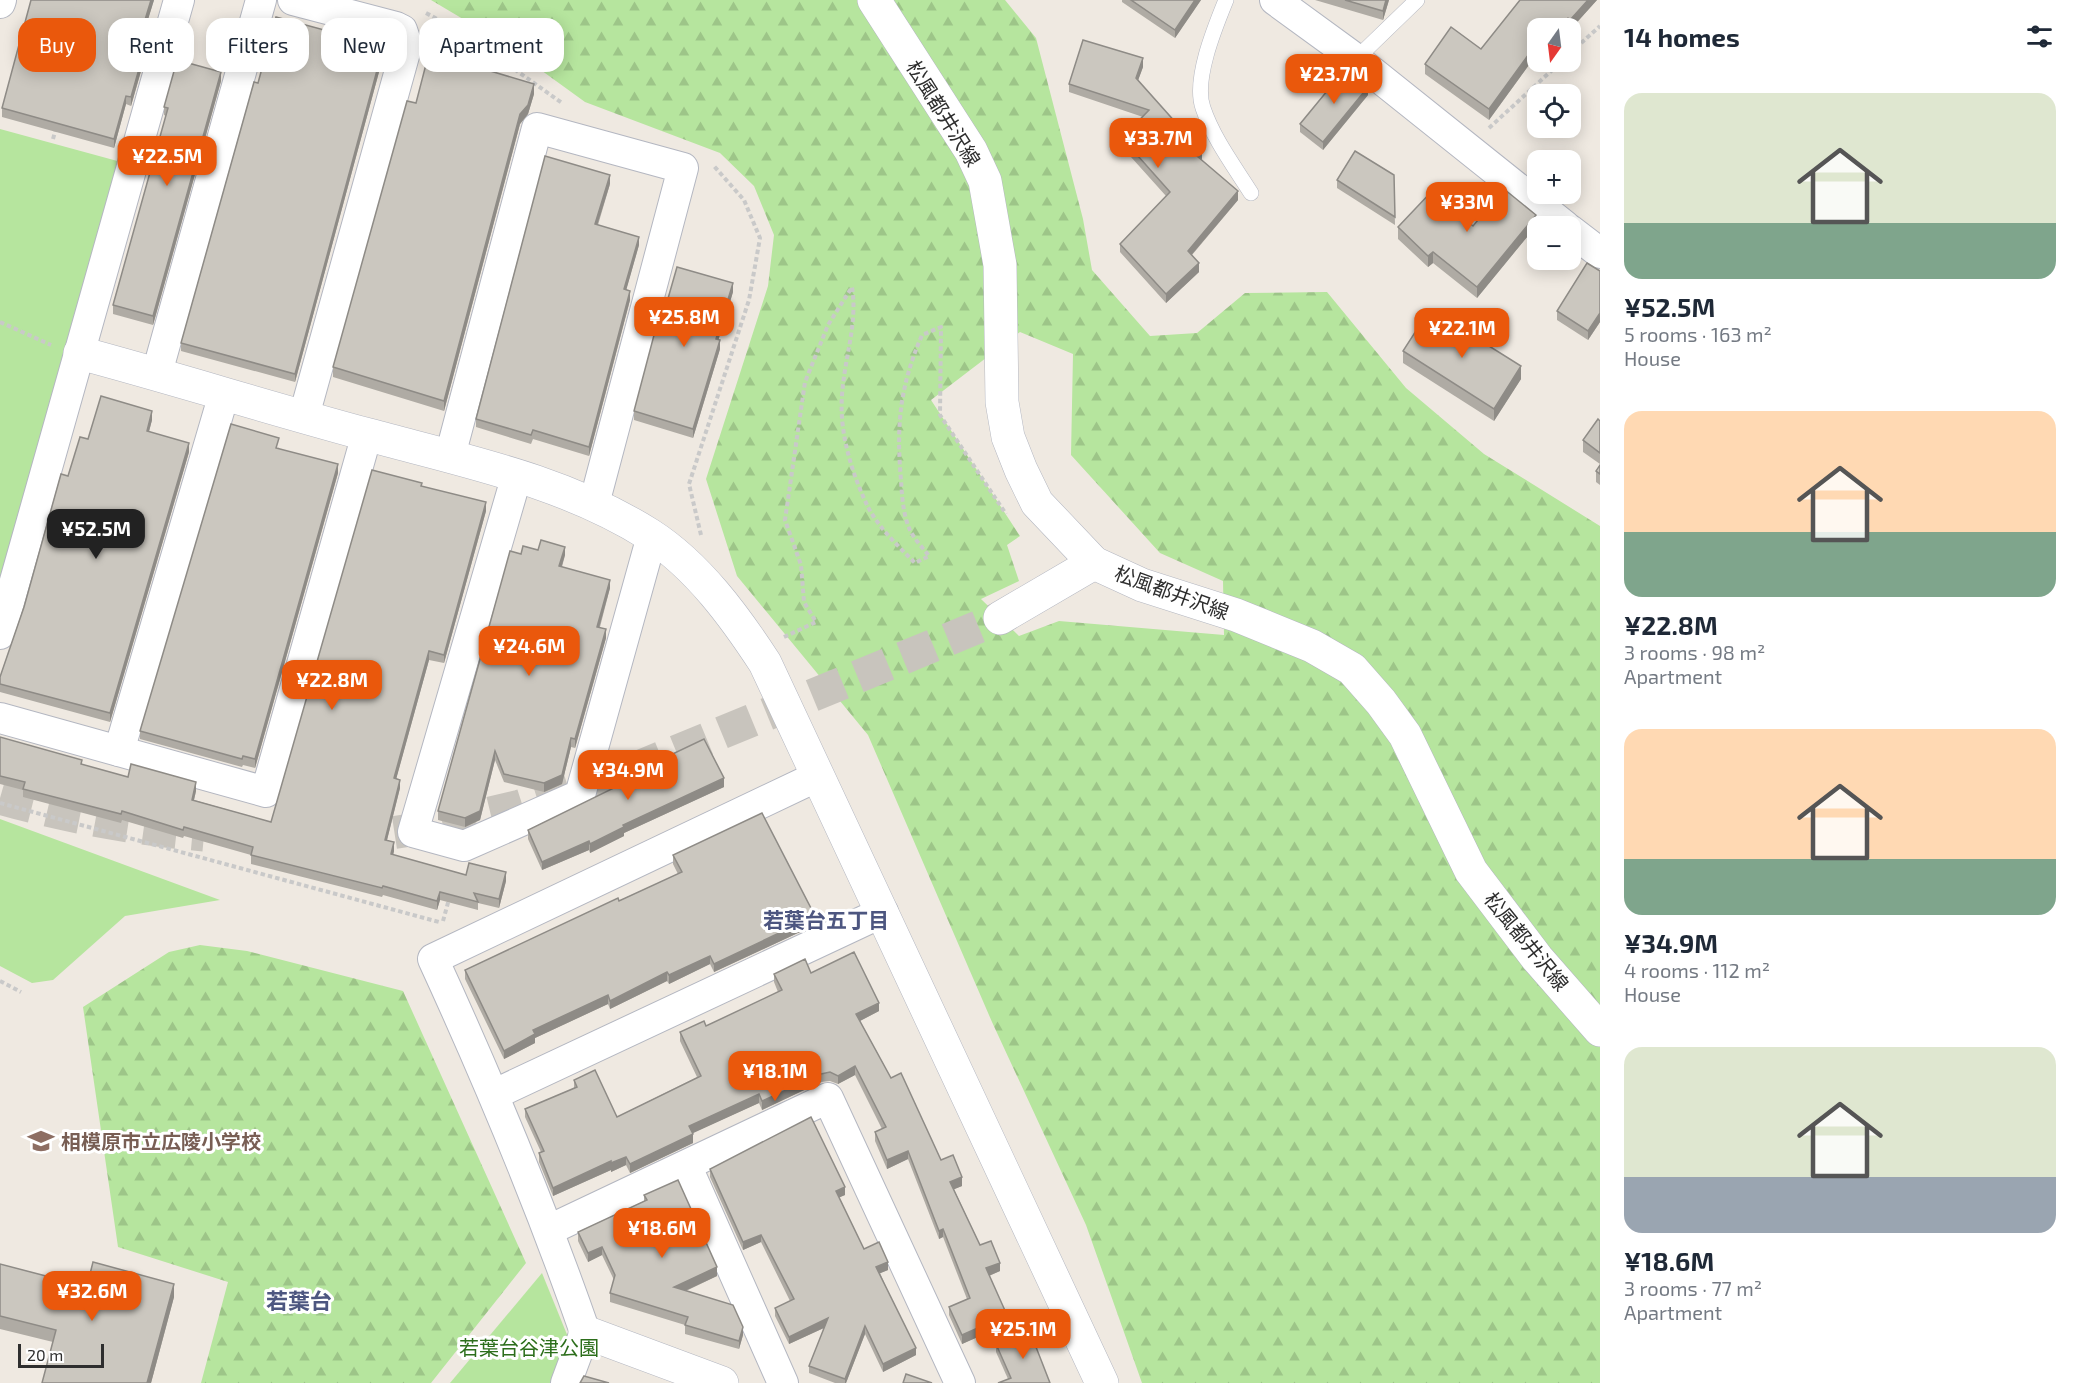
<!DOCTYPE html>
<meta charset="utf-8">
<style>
body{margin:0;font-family:"Exo 2","Noto Sans JP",sans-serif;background:#f2f2f3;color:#1f2937;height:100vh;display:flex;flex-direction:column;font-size:22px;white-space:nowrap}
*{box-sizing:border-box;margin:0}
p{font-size:20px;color:#747a83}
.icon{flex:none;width:33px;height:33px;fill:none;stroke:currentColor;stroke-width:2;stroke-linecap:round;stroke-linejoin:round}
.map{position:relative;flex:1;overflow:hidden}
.details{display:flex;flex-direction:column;background:#fff;width:480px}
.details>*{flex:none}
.banner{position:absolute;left:18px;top:18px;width:570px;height:54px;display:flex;gap:12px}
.needle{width:39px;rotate:194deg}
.buttons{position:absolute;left:1527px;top:18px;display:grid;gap:12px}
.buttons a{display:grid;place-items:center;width:54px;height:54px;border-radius:12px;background:#fff;box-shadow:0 3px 15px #0003;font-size:30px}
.scale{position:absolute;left:18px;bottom:15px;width:86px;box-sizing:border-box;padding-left:6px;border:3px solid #2e2e2e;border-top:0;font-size:16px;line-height:21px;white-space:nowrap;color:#2e2e2e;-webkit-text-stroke:4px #fff;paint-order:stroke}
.price{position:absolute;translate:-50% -51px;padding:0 14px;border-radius:12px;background:#ea580c;color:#fff;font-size:20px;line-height:39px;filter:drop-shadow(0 2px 3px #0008)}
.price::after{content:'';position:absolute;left:50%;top:36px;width:18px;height:14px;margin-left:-9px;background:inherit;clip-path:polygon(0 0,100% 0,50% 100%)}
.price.active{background:#222;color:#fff}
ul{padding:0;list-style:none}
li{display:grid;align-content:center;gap:12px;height:318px;padding:0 24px}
li span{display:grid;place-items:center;height:186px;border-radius:18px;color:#555}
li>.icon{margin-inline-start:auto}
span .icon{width:108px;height:108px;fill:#fffc;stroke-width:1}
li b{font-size:26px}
h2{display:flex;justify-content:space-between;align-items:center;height:72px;padding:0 24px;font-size:26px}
.tag{padding:0 21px;border-radius:18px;background:#fff;box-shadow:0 3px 15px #0003;font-size:21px;line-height:54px}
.tag.active{background:#ea580c;color:#fff}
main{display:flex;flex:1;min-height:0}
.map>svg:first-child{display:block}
</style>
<main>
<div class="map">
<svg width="1600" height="1383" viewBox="0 0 1600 1383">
<defs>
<pattern id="forest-firs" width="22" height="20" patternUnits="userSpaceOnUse" patternTransform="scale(1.5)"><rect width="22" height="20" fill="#b6e59e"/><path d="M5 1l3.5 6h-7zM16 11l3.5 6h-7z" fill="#9dc588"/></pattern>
</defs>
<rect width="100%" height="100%" fill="#efe9e1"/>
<g fill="#b6e59e">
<path d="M0,129L121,162L0,586Z"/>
<path d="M0,819L220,900L125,916L53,980L32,983L0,966Z"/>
<path d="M542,1273L570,1342L554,1383H450Z"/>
</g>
<g fill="url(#forest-firs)" fill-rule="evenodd">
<path d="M431,0H1005L1036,38L1083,219L1092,270L1150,336L1197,333L1245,293L1327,292L1406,388L1484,454L1600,526V1383H1142L1086,1225L992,1022L868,735L737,576L706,479L768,286L774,235L754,186L720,153L585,102L505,44ZM1020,332L1073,354L1071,455L1160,553L1223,581L1224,635L1059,621L1019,636L981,599L1019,581L1007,545L1020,536L931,400Z"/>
<path d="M200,945L247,951L403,991L526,1263L431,1383H201L228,1282L118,1247L83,1007L169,952Z"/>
</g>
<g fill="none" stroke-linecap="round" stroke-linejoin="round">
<g stroke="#c8c4bd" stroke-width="33" stroke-dasharray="33 16" stroke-linecap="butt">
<path d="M0,798C67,817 135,829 204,835"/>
<path d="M346,840L437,826L520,806L629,771L1000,618"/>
</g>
<g stroke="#b4b7c1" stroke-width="16">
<g id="lane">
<path d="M1226,0C1215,27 1193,80 1203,108C1213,138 1234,166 1251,193"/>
<path d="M1356,59L1417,0"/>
</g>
</g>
<g stroke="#b4b7c1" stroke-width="32">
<g id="street">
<path d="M293,0L396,27L402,30L407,45L304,416"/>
<path d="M1275,0L1356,59L1565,226"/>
<path d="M0,3L1,0"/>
<path d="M1570,230L1600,253"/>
<path d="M157,373L261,0"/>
<path d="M450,456L537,128L683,168L594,504"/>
<path d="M517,475L413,832L464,846L580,795L652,536"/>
<path d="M0,634L179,0"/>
<path d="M0,718L266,792L367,434"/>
<path d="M119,751L224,394"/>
<path d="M495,1094L883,912"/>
<path d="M687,1167L783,1383"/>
<path d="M549,1230L828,1098L960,1383"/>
<path d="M566,1383L585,1332C540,1203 490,1083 433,959L818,776"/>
</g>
</g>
<g stroke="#b4b7c1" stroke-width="34">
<g id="secondary">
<path d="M874,0L971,151L985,181L1000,265L1002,402L1008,437L1021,470L1037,503L1094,563L1142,585L1236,615L1312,646L1352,669L1381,702L1405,735L1471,871L1537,958L1600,1030"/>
<path d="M80,353C177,379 272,409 369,435C465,461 565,481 650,535C698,566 735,617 765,663L1102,1383"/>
<path d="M1000,618L1094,563"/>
<path d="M585,1332L722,1383"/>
</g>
</g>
<g stroke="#c9c9c9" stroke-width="4" stroke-dasharray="4.5 3" stroke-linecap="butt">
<path d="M426,13L465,34L562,103"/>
<path d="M1570,53L1600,26"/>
<path d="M1489,128L1561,62"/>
<path d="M53,139L56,128"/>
<path d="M0,322L51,345"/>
<path d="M701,535L689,484L749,300L760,238L744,200L713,165"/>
<path d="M784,637L816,622L804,602L801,565L785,520L805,382L828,325L852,287C858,324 844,359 842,396C839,432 852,474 868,507C879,528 898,546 915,563L929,556C923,548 914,539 910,530C903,515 902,496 901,480C896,425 900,386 922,335L941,327L940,415L1006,514"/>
<path d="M0,803L439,922"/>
<path d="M443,921L449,899"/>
<path d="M0,981L21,992"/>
</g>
<use href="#lane" stroke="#fff" stroke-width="15"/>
<use href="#street" stroke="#fff" stroke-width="30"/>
<use href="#secondary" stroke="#fff" stroke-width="33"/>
</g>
<g fill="#afaba4">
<path d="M31,0H154L137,54L143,64L131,106L126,104L114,148L2,117V108Z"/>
<path d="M1122,0H1201L1175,38L1122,2Z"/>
<path d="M1315,0H1389L1383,20Z"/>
<path d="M1520,0H1597L1570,30V28H1538V62H1541L1537,67L1531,62L1489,120L1425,74V64L1481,49Z"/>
<path d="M328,40L325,51L379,72L295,382L181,351V343L258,83Z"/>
<path d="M452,63L534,94L528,114L520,124L444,411L333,377V367L416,103Z"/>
<path d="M1143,67L1138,80L1202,160L1238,200L1192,255L1199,272L1166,303L1120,252V244L1166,196L1122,147V138L1143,117L1069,92V84Z"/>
<path d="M221,81L153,325L113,314V305L166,116L164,115V107Z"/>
<path d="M1368,95L1323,150L1300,132V124Z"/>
<path d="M1394,175L1395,225L1337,188V180Z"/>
<path d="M610,184L598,225L639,245L626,290L630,300L589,456L533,439L531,444L476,427V419Z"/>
<path d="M1473,226H1536L1477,298L1433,263L1428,267L1398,239V227Z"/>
<path d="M1600,271V322L1588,340L1557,320V311Z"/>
<path d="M733,292L718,340L720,349L693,438L634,420V411L667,302Z"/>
<path d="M1403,351L1521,379L1494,421L1403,363Z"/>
<path d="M152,420L149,431L189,452L110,722L0,692V677L68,476L88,439Z"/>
<path d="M1600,421V464L1583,452V440Z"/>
<path d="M279,447L278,448L338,473L255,768L243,765L242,767L140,739V731Z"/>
<path d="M1596,471L1600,474V485L1596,482Z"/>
<path d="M422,487L486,511L444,663L429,660L396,779L400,788L387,840L394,851L393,855L466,875L506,881L499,908L478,903V910L440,900L437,910L383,895L382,897L251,864V855L184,836L183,838L122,820L121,823L23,797V790L0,784V737L82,765L128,777L196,791L194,800L271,822Z"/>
<path d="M538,550L565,555L562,567L610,588L600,627L606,638L575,748L571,747L562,784L544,792L504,782L495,760L480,820L465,827L438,820V811L521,554Z"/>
<path d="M618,780L724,787L624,833V836L590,853L589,850L542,870L528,839V830L618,786Z"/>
<path d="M673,855L815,925L714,972L710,964L669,984L667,981L610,1009L608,1004L535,1038V1043L504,1059L465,979V970L678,874L673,864Z"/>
<path d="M811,973L879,1011L860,1021L891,1078L941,1160L962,1186L954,1189L980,1245L1000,1271L989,1276L1007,1324L962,1344L949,1315V1307L967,1299L943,1237L939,1239L908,1159L887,1169L875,1141V1132L882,1129L855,1075L838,1084L830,1081L821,1082L762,1110L759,1103L692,1133L693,1143L630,1173L626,1165L611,1172V1170L553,1196L539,1162V1153L541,1152L525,1117V1109L574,1088V1080L617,1117L697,1077L680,1041V1032L706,1026L778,992L774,982V974Z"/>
<path d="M710,1169L845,1195L839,1197L864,1249L888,1270L880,1273L916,1355L883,1372L865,1334L846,1383H835L809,1373V1366L824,1328L789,1344L775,1316V1308L790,1301L761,1242L743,1250L710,1177Z"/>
<path d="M644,1195L717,1276L686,1291L743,1335L739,1349L685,1334V1325L610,1302V1293L614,1280L602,1255L588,1262L578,1241V1232L644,1201Z"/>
<path d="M0,1264L69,1282H88L174,1297L151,1383H42L53,1342L0,1329Z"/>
<path d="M996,1344L1050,1383L1008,1379L996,1352Z"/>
</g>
<g fill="#8e8b86">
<path d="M151,0H154L135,62V53Z"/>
<path d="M1195,0H1201L1175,38V30Z"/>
<path d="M1386,0H1389L1383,20V11Z"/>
<path d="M1588,0H1597L1570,30V20Z"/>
<path d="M1568,18V28H1560Z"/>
<path d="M328,31V40L323,59V50Z"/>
<path d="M1531,51V62L1489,120V109Z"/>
<path d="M143,55V64L131,106V97Z"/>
<path d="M1537,56L1538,62H1541L1537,67Z"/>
<path d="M1143,58V67L1136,86V78Z"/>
<path d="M379,63V72L295,382V374Z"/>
<path d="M221,72V81L153,325V316Z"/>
<path d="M534,84V94L528,114L520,124L444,411V401L520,114Z"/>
<path d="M1368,87V95L1323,150V142Z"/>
<path d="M126,96V104L114,148V139Z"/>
<path d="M1202,152V160L1197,156Z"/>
<path d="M610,175V184L595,232V224Z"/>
<path d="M1238,191V200L1188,259V251Z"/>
<path d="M1536,215V226L1477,298V287Z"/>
<path d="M639,237V245L624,298V289Z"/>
<path d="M1433,252V263L1428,267V256Z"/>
<path d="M1199,263V272L1166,303V294Z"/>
<path d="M733,283V292L716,348V339Z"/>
<path d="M630,291V300L589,456V447Z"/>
<path d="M1600,313V322L1588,340V331Z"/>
<path d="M720,340V349L693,438V429Z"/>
<path d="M1521,366V379L1494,421V409Z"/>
<path d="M152,411V420L147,439V431Z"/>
<path d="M189,443V452L110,722V713Z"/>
<path d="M338,464V473L255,768V759Z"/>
<path d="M486,502V511L444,663V655Z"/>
<path d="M565,547V555L559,575V566Z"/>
<path d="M610,580V588L597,635V627Z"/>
<path d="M606,629V638L575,748V739Z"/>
<path d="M429,651V660L394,787V778Z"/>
<path d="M571,738V747L562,784L544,792V783Z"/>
<path d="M495,751V760L480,820L465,827V818Z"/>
<path d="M724,778V787L624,833V836L590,853V844L623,825Z"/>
<path d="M400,780V788L385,848V840Z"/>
<path d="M196,782V791L192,808V800Z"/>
<path d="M589,841V850L542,870V862Z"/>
<path d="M394,842V851L391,863V854Z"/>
<path d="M506,872V881L499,908V899Z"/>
<path d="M440,892V900L437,910V901Z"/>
<path d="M815,916V925L714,972V964Z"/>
<path d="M710,956V964L669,984V975Z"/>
<path d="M667,972V981L610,1009V1001Z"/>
<path d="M608,995V1004L535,1038V1043L504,1059V1051L533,1030Z"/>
<path d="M879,1003V1011L856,1023V1014Z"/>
<path d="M855,1066V1075L838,1084V1076Z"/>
<path d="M821,1074V1082L762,1110V1101Z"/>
<path d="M759,1094V1103L689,1135V1126Z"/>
<path d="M693,1134V1143L630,1173V1164Z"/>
<path d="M908,1151V1159L887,1169V1160Z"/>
<path d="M626,1157V1165L611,1172V1163Z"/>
<path d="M611,1161V1170L553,1196V1188Z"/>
<path d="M962,1177V1186L950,1191V1182Z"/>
<path d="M845,1187V1195L836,1199V1191Z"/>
<path d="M943,1229V1237L939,1239V1231Z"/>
<path d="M761,1235V1242L743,1250V1242Z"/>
<path d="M602,1247V1255L588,1262V1253Z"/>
<path d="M888,1262V1270L876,1275V1267Z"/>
<path d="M1000,1263V1271L986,1277V1268Z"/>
<path d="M717,1267V1276L674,1296V1287Z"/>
<path d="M174,1284V1297L151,1383H147Z"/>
<path d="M1007,1315V1324L962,1344V1335Z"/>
<path d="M828,1318V1326L789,1344V1337Z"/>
<path d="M865,1326V1334L846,1383H845V1379Z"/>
<path d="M743,1327V1335L739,1349V1341Z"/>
<path d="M916,1348V1355L883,1372V1364Z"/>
</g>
<g fill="#cbc7bf" stroke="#8e8b86" stroke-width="1.5">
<path d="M31,0H151L135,53L143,55L131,97L126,96L114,139L2,108Z"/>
<path d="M1131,0H1195L1175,30Z"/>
<path d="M1345,0H1386L1383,11Z"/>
<path d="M1520,0H1588L1570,20L1568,18L1560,28H1538V56L1531,51L1489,109L1425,64L1451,27L1481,49Z"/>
<path d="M276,17L328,31L323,50L379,63L295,374L181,343L254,82L258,83Z"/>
<path d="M1083,40L1143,58L1136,78L1202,152L1197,156L1238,191L1188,251L1199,263L1166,294L1120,244L1170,192L1122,138L1149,110L1069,84Z"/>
<path d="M432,41L452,63L487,70L534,84L528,105L520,114L444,401L333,367L407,101L416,103Z"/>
<path d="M181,61L221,72L153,316L113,305L168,108L164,107L176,64L179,65Z"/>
<path d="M1346,68L1368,87L1323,142L1300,124Z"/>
<path d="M1355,151L1394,175L1395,217L1337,180Z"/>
<path d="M545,156L610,175L595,224L639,237L624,289L630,291L589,447L533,430L531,435L476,419Z"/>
<path d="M1504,189L1536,215L1477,287L1433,252L1428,256L1398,227L1433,190L1473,226Z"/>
<path d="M1587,263L1600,271V313L1588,331L1557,311Z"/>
<path d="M677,267L733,283L716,339L720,340L693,429L634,411L663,301L667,302Z"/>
<path d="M1430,309L1521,366L1494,409L1403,351Z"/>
<path d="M101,396L152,411L147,431L189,443L110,713L0,684V677L24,607L61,474L68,476L80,437L88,439Z"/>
<path d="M1598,419L1600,421V453L1583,440Z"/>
<path d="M231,424L279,438L276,448L338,464L255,759L243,756L242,759L140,731Z"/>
<path d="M1600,465V474L1596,471Z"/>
<path d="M372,470L422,483L421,486L486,502L444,655L429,651L394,778L400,780L385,840L394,842L391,854L466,875L469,863L506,872L499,899L474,893L478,902L440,892L437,901L383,886L382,888L251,855L253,847L184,827L183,830L122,811L121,814L23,789L25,782L0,776V737L82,760L81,764L128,777L131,764L196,782L192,800L271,822Z"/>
<path d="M541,540L565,547L559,566L610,580L597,627L606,629L575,739L571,738L562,775L544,783L504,774L495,751L480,811L465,818L438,811L510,551L521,554L523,546L538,550Z"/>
<path d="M704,739L724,778L623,825L624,827L590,844L589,841L542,862L528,830L620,785L618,780Z"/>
<path d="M762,813L815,916L714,964L710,956L669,975L667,972L610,1001L608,995L533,1030L535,1034L504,1051L465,970L618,898L619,901L682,872L673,855Z"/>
<path d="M854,952L879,1003L856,1014L891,1078L901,1073L941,1160L953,1155L962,1177L950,1182L980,1245L991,1241L1000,1263L986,1268L1007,1315L962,1335L949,1307L970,1298L943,1229L939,1231L908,1151L887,1160L875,1132L886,1127L855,1066L838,1076L830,1072L821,1074L762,1101L759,1094L689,1126L693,1134L630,1164L626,1157L611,1163V1161L553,1188L539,1153L544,1151L525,1109L577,1087L574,1080L595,1070L617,1117L701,1076L680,1032L704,1021L706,1026L782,990L774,974L805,959L811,973Z"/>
<path d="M811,1117L845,1187L836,1191L864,1249L879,1242L888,1262L876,1267L916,1348L883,1364L865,1326L845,1379L809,1366L828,1318L789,1337L775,1308L794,1299L761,1235L743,1242L710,1169Z"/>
<path d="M678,1180L717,1267L674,1287L733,1305L743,1327L739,1341L685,1325L688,1317L610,1293L615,1275L602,1247L588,1253L578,1232L647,1200L644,1195Z"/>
<path d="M93,1262L174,1284L147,1383H42L56,1330L0,1316V1264L69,1282L70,1278L88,1282Z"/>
<path d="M1029,1329L1050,1383H998L1011,1378L996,1344Z"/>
<path d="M906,1374L932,1383H903Z"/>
<path d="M584,1376L609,1383H580Z"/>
</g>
<defs>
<g id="school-bare" transform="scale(2.07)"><path d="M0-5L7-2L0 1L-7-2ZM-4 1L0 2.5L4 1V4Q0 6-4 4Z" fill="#8d6e63" stroke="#fff" stroke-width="2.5" paint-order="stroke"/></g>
</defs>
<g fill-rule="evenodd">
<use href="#school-bare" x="41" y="1141"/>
</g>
<g text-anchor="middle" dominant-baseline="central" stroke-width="6" stroke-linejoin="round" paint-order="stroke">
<g font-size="20" fill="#2e2e2e" stroke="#fff">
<text transform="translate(944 113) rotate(58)">松風都井沢線</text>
<text transform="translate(1172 592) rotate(20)">松風都井沢線</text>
<text transform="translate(1527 941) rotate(51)">松風都井沢線</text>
</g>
<g font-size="20" font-weight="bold" fill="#785e54" stroke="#fff" text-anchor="start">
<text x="61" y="1141">相模原市立広陵小学校</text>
</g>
<g font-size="20" fill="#2c6e1b" stroke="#fff">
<text x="529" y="1347">若葉台谷津公園</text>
</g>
<g font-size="21" font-weight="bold" fill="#4d5680" stroke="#fff">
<text x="826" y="919">若葉台五丁目</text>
</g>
<g font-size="22" font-weight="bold" fill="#4d5680" stroke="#fff">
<text x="299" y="1300">若葉台</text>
</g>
</g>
</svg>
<div class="buttons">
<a><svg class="needle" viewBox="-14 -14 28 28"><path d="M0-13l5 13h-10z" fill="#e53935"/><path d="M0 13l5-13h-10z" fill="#747a83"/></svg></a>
<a><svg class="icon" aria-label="locate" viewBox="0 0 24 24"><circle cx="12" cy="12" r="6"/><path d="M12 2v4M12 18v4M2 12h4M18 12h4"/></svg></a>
<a>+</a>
<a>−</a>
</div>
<div class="scale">20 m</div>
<b class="price" style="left:1334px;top:105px">¥23.7M</b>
<b class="price" style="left:1158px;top:169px">¥33.7M</b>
<b class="price" style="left:167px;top:187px">¥22.5M</b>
<b class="price" style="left:1467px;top:233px">¥33M</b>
<b class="price" style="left:684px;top:348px">¥25.8M</b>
<b class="price" style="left:1462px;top:359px">¥22.1M</b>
<b class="price active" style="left:96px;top:560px">¥52.5M</b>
<b class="price" style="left:529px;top:677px">¥24.6M</b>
<b class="price" style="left:332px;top:711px">¥22.8M</b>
<b class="price" style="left:628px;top:801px">¥34.9M</b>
<b class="price" style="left:775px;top:1102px">¥18.1M</b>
<b class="price" style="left:662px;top:1259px">¥18.6M</b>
<b class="price" style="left:92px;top:1322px">¥32.6M</b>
<b class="price" style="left:1023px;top:1360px">¥25.1M</b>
<div class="banner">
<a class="tag active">Buy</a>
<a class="tag">Rent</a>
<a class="tag">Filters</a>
<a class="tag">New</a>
<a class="tag">Apartment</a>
</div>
</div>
<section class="details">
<h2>14 homes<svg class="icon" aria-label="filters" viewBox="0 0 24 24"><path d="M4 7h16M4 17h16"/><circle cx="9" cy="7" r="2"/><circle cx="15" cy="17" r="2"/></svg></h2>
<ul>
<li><span style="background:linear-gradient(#dfe7d0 70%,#7fa58c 0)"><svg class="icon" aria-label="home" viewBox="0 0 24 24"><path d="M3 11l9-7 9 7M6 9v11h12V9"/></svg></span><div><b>¥52.5M</b><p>5 rooms · 163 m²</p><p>House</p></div></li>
<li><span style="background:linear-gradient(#ffd9b3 65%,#7fa58c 0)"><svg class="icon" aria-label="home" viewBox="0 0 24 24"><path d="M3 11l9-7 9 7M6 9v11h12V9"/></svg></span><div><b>¥22.8M</b><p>3 rooms · 98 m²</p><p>Apartment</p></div></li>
<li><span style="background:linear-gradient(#ffd9b3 70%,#7fa58c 0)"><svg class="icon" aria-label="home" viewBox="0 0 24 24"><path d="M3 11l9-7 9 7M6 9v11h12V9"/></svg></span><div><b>¥34.9M</b><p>4 rooms · 112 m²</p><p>House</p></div></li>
<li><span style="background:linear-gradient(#dfe7d0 70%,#9aa5b1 0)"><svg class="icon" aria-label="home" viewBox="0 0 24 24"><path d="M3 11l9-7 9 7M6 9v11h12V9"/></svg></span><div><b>¥18.6M</b><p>3 rooms · 77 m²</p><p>Apartment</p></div></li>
</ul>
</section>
</main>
